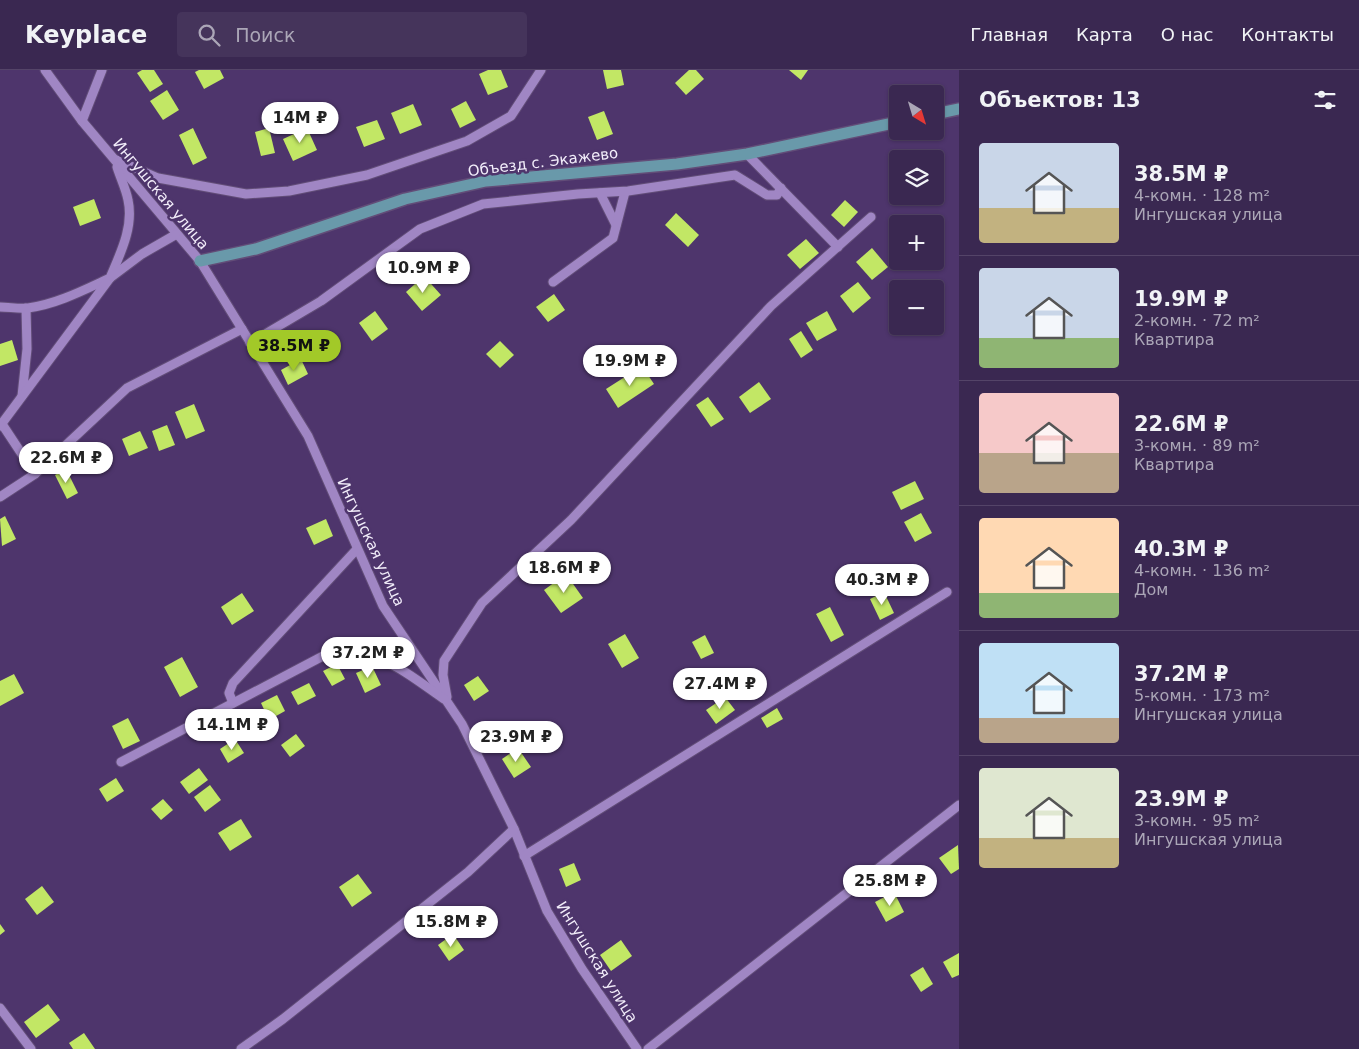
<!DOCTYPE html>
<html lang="ru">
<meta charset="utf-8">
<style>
body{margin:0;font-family:"DejaVu Sans",sans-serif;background:#45345b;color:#f1f3f6;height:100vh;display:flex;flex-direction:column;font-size:19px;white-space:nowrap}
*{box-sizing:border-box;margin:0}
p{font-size:16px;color:#aba6b7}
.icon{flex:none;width:28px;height:28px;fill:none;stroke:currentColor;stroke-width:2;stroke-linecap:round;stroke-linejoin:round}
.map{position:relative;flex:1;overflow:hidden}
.drawer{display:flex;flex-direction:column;background:#3a2851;width:400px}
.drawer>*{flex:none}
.needle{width:32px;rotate:142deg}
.tools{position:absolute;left:889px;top:15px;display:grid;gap:10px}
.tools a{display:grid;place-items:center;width:55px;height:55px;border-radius:5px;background:#3a2851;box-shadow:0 1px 4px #0004,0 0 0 1px #544468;font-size:25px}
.price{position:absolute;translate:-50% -42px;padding:0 11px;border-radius:18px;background:#fff;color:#222;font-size:16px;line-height:32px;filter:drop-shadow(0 1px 2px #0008)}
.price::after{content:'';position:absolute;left:50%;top:30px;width:15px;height:11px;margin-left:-8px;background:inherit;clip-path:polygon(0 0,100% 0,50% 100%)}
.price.selected{background:#a2c928;color:#111}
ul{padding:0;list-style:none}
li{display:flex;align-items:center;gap:15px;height:125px;padding:0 20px}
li+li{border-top:1px solid #544468}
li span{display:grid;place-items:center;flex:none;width:140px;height:100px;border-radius:5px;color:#555}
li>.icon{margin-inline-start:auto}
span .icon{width:60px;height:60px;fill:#fffc;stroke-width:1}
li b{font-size:21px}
h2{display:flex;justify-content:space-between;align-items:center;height:60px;padding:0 20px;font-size:21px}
header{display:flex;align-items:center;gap:30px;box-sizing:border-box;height:70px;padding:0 25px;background:#3a2851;border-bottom:1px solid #544468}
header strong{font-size:24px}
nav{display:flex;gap:28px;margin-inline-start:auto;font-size:18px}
.search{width:350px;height:45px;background:#45345b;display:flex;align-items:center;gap:12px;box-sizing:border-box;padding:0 18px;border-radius:5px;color:#aba6b7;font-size:19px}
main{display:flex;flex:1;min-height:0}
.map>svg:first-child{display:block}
</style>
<header>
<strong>Keyplace</strong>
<div class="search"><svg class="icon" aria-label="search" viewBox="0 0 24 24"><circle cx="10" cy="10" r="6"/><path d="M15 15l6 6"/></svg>Поиск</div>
<nav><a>Главная</a><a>Карта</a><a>О нас</a><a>Контакты</a></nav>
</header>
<main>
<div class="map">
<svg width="959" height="979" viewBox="0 0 959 979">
<rect width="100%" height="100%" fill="#4e356c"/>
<g fill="#c2e765">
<path d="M142,0H154L163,14L150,22L137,3Z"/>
<path d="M199,0H220L224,8L204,19L195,2Z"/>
<path d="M488,0H501L508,17L488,25L479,4Z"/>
<path d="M603,0H621L624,15L607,19Z"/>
<path d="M689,0H696L704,9L686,25L675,13Z"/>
<path d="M789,0H808L801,10Z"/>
<path d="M167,20L179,40L163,50L150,31Z"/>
<path d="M466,31L476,50L460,58L451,39Z"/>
<path d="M413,34L422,55L400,64L391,43Z"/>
<path d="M604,41L613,64L597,70L588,47Z"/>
<path d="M377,50L385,69L364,77L356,57Z"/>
<path d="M193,58L207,88L193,95L179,65Z"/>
<path d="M269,58L275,83L261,86L255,62Z"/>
<path d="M307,58L317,80L293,91L283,69Z"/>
<path d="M94,129L101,148L80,156L73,137Z"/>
<path d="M845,130L858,142L844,157L831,145Z"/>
<path d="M676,143L699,165L688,177L665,155Z"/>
<path d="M806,169L819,183L800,199L787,185Z"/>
<path d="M872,178L888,197L872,210L856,192Z"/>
<path d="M424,206L441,225L422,241L406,222Z"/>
<path d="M858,212L871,228L853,243L840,226Z"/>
<path d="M554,224L565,240L548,252L536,237Z"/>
<path d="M375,241L388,259L372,271L359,253Z"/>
<path d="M827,241L837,260L817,271L806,253Z"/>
<path d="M801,261L813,280L801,288L789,269Z"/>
<path d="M12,270L18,290L0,296V274Z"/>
<path d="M500,271L514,285L500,298L486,284Z"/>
<path d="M301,289L308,304L288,315L281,300Z"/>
<path d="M642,296L654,314L618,338L606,319Z"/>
<path d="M759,312L771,329L750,343L739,327Z"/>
<path d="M708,327L724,349L711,357L696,335Z"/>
<path d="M194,334L205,361L186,369L175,342Z"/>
<path d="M167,355L175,375L159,381L152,361Z"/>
<path d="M140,361L148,378L129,386L122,369Z"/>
<path d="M66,399L78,423L67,429L55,405Z"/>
<path d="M915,411L924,429L901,440L892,422Z"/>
<path d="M921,443L932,463L915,472L904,452Z"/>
<path d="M5,446L16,469L2,476L0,449Z"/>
<path d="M326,449L333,466L314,475L306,458Z"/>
<path d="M566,504L583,528L561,543L544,520Z"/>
<path d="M884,522L894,543L880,550L870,529Z"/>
<path d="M242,523L254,541L232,555L221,537Z"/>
<path d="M830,537L844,565L831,572L816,544Z"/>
<path d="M625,564L639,588L622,598L608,574Z"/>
<path d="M705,565L714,583L701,589L692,572Z"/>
<path d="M182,587L198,617L180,627L164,597Z"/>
<path d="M337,594L345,609L332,616L323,601Z"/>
<path d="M372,596L381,615L365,623L356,603Z"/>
<path d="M14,604L24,623L0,636V611Z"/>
<path d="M478,606L489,621L474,631L464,615Z"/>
<path d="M309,613L316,626L298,635L291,622Z"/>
<path d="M277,625L285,641L269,650L261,633Z"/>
<path d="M725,627L735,640L716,654L706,640Z"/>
<path d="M777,638L783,649L767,658L761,648Z"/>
<path d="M128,648L140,671L123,679L112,656Z"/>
<path d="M296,664L305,676L290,687L281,675Z"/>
<path d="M235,669L244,683L228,693L220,679Z"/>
<path d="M518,678L531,697L514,708L502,689Z"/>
<path d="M199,698L208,710L189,724L180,712Z"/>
<path d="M116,708L124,721L107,732L99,719Z"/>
<path d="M210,715L221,730L205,742L194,727Z"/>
<path d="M163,729L173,740L161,750L151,739Z"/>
<path d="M241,749L252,767L230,781L218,763Z"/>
<path d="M958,775L959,799L951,804L939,788Z"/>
<path d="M574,793L581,810L566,817L559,799Z"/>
<path d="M358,804L372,823L352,837L339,817Z"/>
<path d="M42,816L54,832L37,845L25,829Z"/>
<path d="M894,822L904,842L886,852L875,832Z"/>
<path d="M0,854L5,861L0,865Z"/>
<path d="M453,864L464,880L449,891L438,875Z"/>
<path d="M621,870L632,886L611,901L600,885Z"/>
<path d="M959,883V905L952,908L943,892Z"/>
<path d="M923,897L933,914L921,922L910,905Z"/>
<path d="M48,934L60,950L36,968L24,952Z"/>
<path d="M84,963L95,979H73L69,973Z"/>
</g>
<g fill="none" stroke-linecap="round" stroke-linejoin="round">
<g stroke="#624d78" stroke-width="11">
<g id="minor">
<path d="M45,0L82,51L200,191L308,366L383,536L462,654L514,759L547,841L582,899L637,979"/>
<path d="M82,51L102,0"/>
<path d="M747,84L838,177"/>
<path d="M117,90L158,108L246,124L289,121L367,105L467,71L511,46L541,0"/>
<path d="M600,123L616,155"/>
<path d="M553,212L613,168L625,122"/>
<path d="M0,237C9,237 19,239 28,238C57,234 84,220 110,208C120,184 134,157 128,130C126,119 120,107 117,97"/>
<path d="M250,273L321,231L420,159L483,134L578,124L628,121L735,105L767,125H777L781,118"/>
<path d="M22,326L27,279L26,238"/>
<path d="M2,354L35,404"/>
<path d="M0,356L110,208L142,184L175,165"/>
<path d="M0,427L35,404L127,318L242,259"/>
<path d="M447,627L443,605L444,591L482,533L571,450L771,236L871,147"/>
<path d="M233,633L229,623L233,613L357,479"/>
<path d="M121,692L323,586C373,573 405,602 444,629"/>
<path d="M524,786L947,522"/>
<path d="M0,938L31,979"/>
<path d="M241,979L283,949L468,802L514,759"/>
<path d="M648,979L959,735"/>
</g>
</g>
<g stroke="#624d78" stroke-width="14">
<g id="major">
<path d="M935,44L959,39"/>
<path d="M200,191L256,179L405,129L486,111L677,94L747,84L898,52"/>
</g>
</g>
<use href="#minor" stroke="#a086c4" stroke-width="9"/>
<use href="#major" stroke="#6999aa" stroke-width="11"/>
</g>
<g text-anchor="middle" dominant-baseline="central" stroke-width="5" stroke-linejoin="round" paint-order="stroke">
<g font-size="15" fill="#f2edfa" stroke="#4e356c">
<text transform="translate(543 92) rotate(-7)">Объезд с. Экажево</text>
<text transform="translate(161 124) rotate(50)">Ингушская улица</text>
<text transform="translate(371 472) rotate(65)">Ингушская улица</text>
<text transform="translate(597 892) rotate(58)">Ингушская улица</text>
</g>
</g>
</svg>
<div class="tools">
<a><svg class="needle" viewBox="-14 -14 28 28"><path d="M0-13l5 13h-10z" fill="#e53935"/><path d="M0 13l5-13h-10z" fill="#aba6b7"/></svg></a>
<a><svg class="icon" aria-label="layers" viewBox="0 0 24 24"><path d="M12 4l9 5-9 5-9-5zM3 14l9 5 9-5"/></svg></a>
<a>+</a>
<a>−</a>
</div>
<b class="price" style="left:300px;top:74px">14M ₽</b>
<b class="price" style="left:423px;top:224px">10.9M ₽</b>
<b class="price selected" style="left:294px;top:302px">38.5M ₽</b>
<b class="price" style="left:630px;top:317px">19.9M ₽</b>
<b class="price" style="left:66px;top:414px">22.6M ₽</b>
<b class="price" style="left:564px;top:524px">18.6M ₽</b>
<b class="price" style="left:882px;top:536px">40.3M ₽</b>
<b class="price" style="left:368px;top:609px">37.2M ₽</b>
<b class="price" style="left:720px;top:640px">27.4M ₽</b>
<b class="price" style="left:232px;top:681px">14.1M ₽</b>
<b class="price" style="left:516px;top:693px">23.9M ₽</b>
<b class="price" style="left:890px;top:837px">25.8M ₽</b>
<b class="price" style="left:451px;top:878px">15.8M ₽</b>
</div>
<section class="drawer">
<h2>Объектов: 13<svg class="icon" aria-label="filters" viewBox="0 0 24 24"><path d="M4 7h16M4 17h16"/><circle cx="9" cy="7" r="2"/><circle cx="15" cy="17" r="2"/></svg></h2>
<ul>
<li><span style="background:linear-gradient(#c9d6e8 65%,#c2b280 0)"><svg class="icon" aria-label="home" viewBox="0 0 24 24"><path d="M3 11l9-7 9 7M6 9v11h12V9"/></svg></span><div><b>38.5M ₽</b><p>4-комн. · 128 m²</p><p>Ингушская улица</p></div></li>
<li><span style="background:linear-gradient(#c9d6e8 70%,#8fb573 0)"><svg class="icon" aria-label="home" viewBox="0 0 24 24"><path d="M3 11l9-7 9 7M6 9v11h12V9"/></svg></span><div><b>19.9M ₽</b><p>2-комн. · 72 m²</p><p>Квартира</p></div></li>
<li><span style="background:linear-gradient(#f6c9c9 60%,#b9a48a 0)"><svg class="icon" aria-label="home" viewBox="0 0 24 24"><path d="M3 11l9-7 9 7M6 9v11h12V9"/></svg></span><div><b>22.6M ₽</b><p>3-комн. · 89 m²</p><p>Квартира</p></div></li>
<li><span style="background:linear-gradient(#ffd9b3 75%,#8fb573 0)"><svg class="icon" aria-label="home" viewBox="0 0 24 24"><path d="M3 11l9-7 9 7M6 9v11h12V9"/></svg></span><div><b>40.3M ₽</b><p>4-комн. · 136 m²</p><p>Дом</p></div></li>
<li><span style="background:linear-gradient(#bfe0f5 75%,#b9a48a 0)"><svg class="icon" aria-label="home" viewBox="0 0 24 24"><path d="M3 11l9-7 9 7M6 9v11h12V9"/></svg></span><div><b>37.2M ₽</b><p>5-комн. · 173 m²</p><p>Ингушская улица</p></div></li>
<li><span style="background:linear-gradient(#dfe7d0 70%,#c2b280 0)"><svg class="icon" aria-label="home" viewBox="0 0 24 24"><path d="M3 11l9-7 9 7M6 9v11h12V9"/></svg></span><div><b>23.9M ₽</b><p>3-комн. · 95 m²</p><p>Ингушская улица</p></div></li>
</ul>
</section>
</main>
